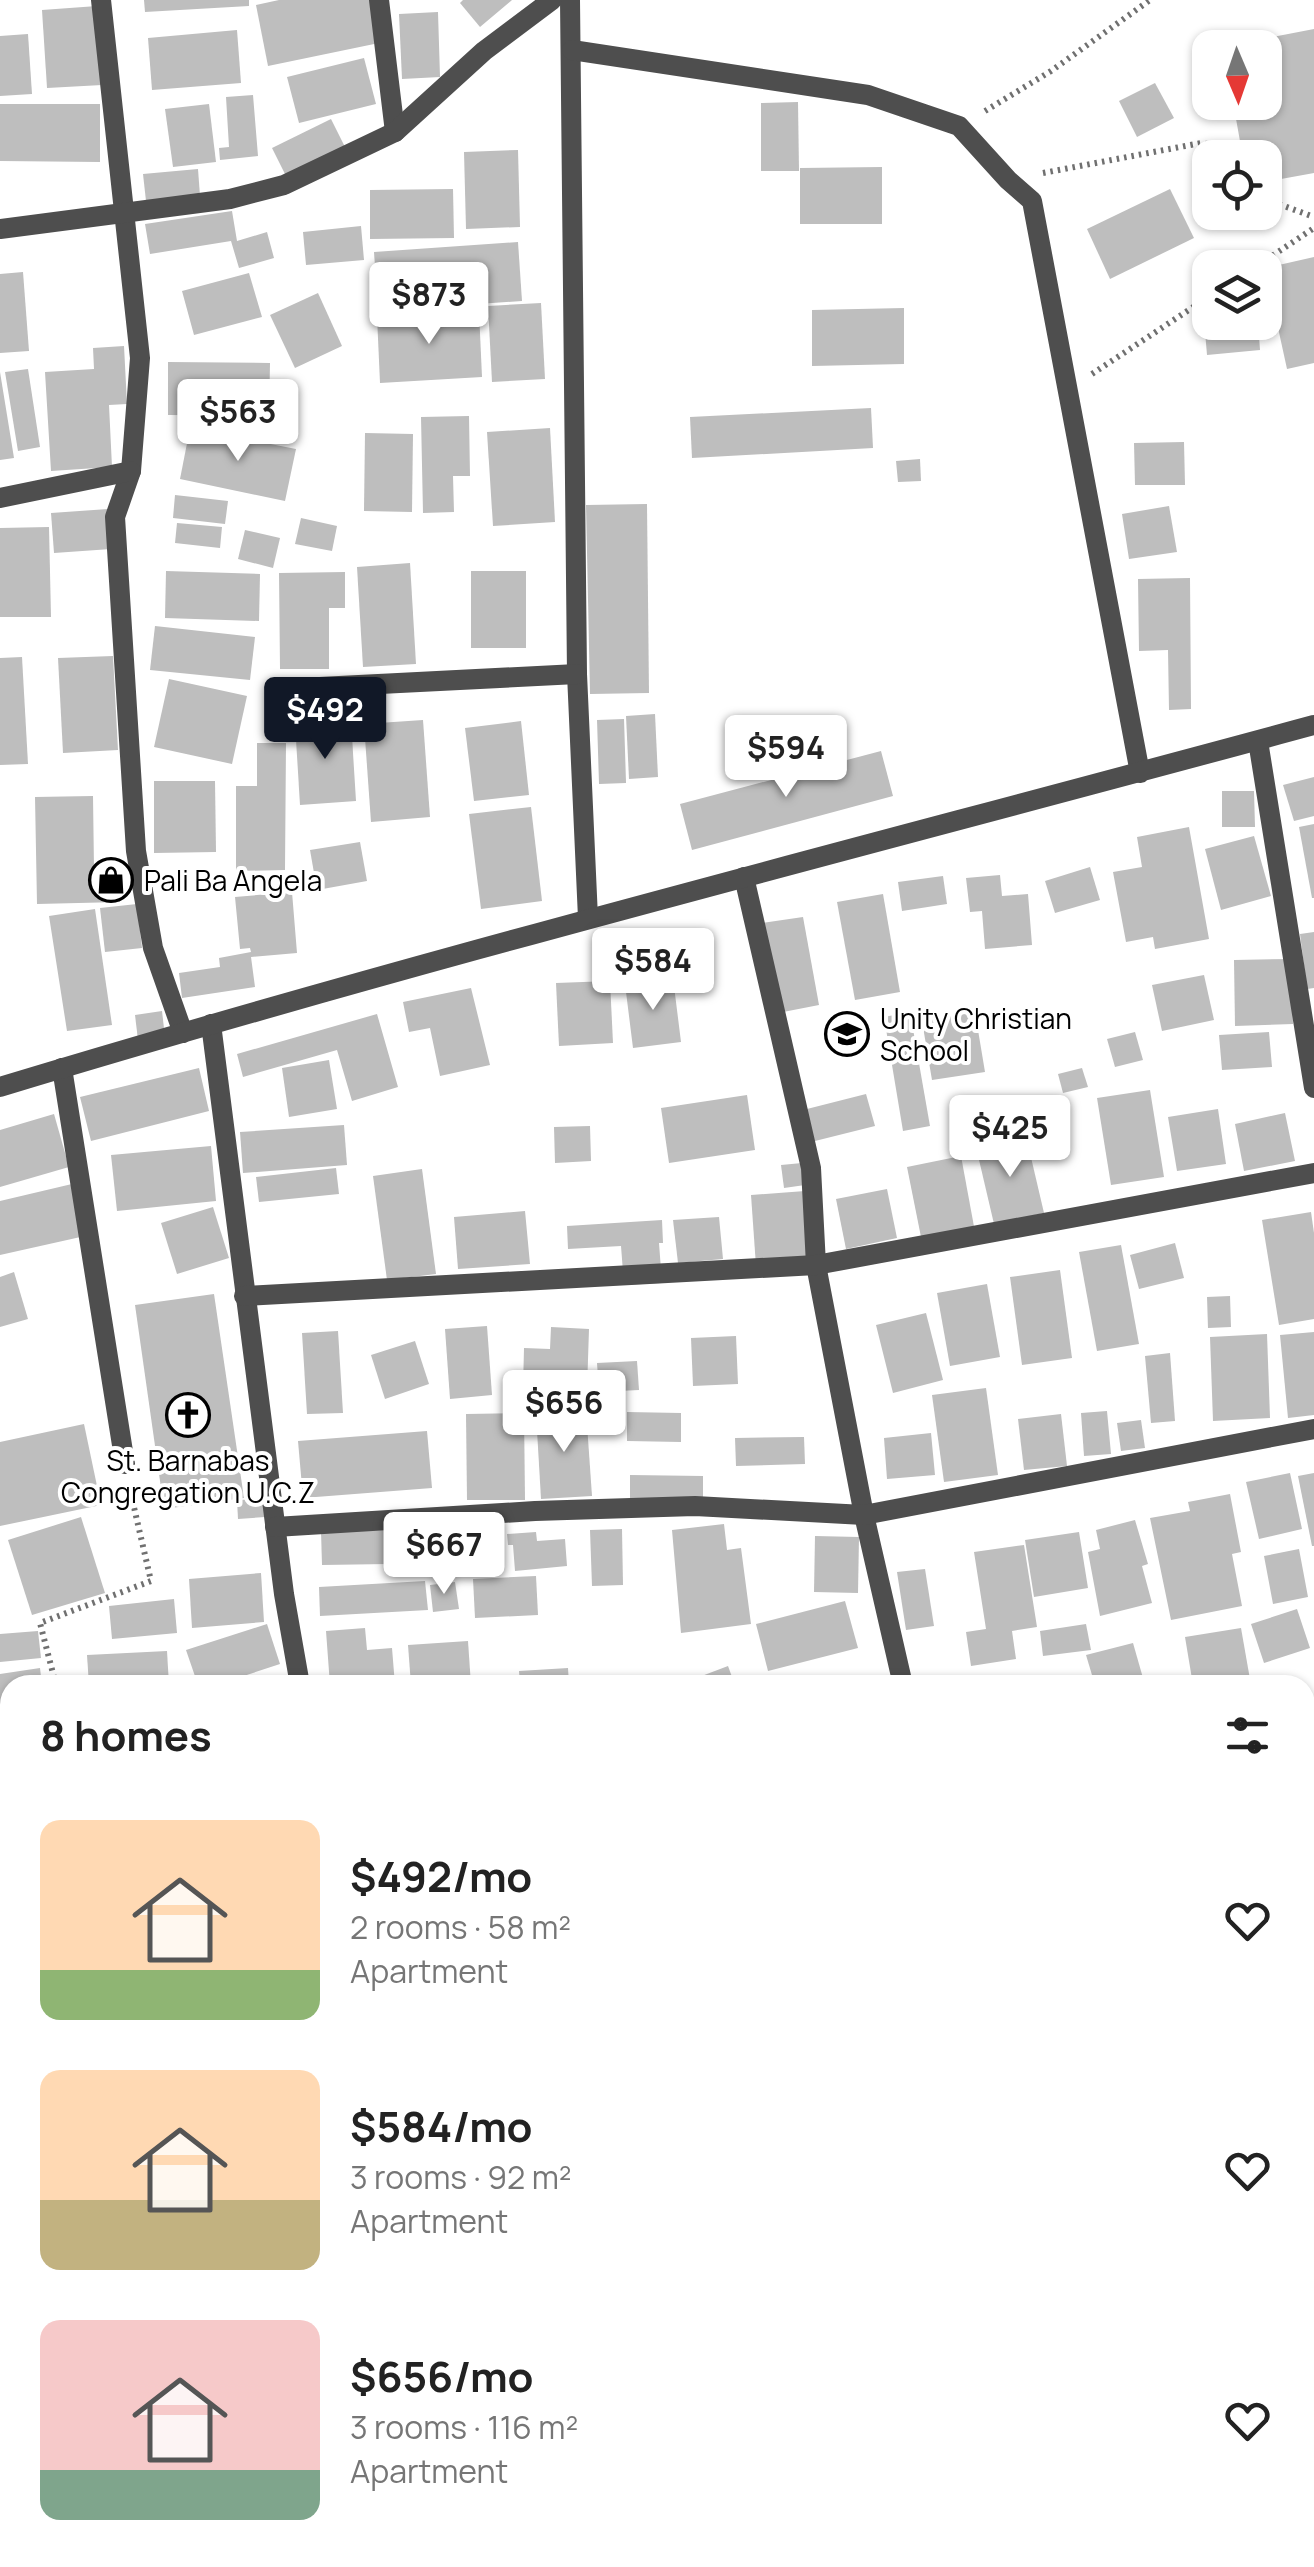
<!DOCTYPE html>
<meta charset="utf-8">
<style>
body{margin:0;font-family:Manrope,sans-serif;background:#f6f6f6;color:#222;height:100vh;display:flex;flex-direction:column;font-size:38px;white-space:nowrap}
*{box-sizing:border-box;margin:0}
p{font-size:32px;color:#767676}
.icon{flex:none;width:55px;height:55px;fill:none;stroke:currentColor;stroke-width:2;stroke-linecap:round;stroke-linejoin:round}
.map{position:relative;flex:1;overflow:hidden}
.drawer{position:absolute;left:0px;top:1675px;width:1315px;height:892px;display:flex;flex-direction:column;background:#fff;border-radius:30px 30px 0 0;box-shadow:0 2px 8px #0004}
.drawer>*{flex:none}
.needle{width:65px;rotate:178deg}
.tools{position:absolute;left:1192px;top:30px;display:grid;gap:20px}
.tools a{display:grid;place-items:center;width:90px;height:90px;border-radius:20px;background:#fff;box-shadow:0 2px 8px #0004;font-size:50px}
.price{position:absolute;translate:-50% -85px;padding:0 22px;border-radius:10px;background:#fff;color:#222;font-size:32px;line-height:65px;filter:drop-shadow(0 2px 5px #0008)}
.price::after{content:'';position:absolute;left:50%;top:60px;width:30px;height:22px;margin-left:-15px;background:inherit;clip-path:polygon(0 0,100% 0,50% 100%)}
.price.current{background:#111827;color:#fff}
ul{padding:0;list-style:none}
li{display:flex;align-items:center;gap:30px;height:250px;padding:0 40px}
li span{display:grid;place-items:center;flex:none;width:280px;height:200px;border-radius:20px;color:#555}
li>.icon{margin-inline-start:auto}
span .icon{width:120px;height:120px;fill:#fffc;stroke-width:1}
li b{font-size:42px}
h2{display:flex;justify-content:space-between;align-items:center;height:120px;padding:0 40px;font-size:42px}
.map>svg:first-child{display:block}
</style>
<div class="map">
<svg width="1314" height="2567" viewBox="0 0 1314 2567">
<rect width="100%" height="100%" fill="#fff"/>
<g fill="#bebebe">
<path d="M144,0H249V6L145,12Z"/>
<path d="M279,0H370L379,43L268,66L256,5Z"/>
<path d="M463,0H512L480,27L460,3Z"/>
<path d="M97,6L102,85L47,88L42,10Z"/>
<path d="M438,12L440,77L402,79L399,14Z"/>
<path d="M1314,29V173L1265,182V158H1243L1233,102H1265V48L1225,46Z"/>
<path d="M237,30L241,83L152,90L148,38Z"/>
<path d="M28,34L32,94L0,96V36Z"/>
<path d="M364,58L376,104L299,123L287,77Z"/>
<path d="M1155,83L1174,118L1137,137L1119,101Z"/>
<path d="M253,95L258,156L220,160L219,148L229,147L226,97Z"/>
<path d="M798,102L799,171H761V103Z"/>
<path d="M0,104H100V162L0,161Z"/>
<path d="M209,104L216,162L173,167L165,109Z"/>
<path d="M331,119L348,153L289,182L272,148Z"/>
<path d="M518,150L520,227L466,229L464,152Z"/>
<path d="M1210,160V212H1208L1200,161Z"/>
<path d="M882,167V224H800V168Z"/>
<path d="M198,169L200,196L146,201L143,174Z"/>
<path d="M453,189L454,238L370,239V190Z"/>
<path d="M1170,189L1194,238L1110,279L1087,229Z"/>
<path d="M232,211L237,241L267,232L274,258L239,268L231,241L150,254L145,224Z"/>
<path d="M1208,212H1235L1236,221L1210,224Z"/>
<path d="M361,226L364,260L306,265L303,232Z"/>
<path d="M518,242L522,301L378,311L374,252Z"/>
<path d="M1314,257V363L1287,369L1265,268Z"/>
<path d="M23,272L29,351L0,353V274Z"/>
<path d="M249,273L262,317L194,335L182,291Z"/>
<path d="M318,293L342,346L295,368L270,315Z"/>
<path d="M541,303L545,379L492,382L488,306Z"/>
<path d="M1210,307V322H1258L1260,350L1207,355L1203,308Z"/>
<path d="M904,308V364L812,366V310Z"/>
<path d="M479,311L482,377L380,383L377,316Z"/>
<path d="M124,346L127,404L109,405L112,467L51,471L45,372L94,369L93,348Z"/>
<path d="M168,362L270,363L269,416L168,415Z"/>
<path d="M28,369L40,447L18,451L5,372Z"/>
<path d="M0,372L14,458L0,460Z"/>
<path d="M871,408L873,448L692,458L690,417Z"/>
<path d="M469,416L470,476H453L454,512L423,513L421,417Z"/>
<path d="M190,428L296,449L285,501L180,479Z"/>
<path d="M550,428L555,522L493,526L487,432Z"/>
<path d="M365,433L413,434L412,512L364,511Z"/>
<path d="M1184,442L1185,485H1135L1134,443Z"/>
<path d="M920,459L921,481L898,482L896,461Z"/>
<path d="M175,495L228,501L225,524L173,518Z"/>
<path d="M647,504L649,693L590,694L586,505Z"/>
<path d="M1169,506L1177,552L1129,559L1122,514Z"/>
<path d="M108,509L111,549L54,553L51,513Z"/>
<path d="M301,518L337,526L332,551L295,544Z"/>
<path d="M177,523L222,527L220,548L175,543Z"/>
<path d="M49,527L51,617H0V528Z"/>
<path d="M245,530L280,538L273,568L238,559Z"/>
<path d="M410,563L416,664L363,667L357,567Z"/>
<path d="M166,571L260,574L259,621L165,618Z"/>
<rect x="471" y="571" width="55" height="77"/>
<path d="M345,572V608H329V669H280L279,573Z"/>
<path d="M1190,578L1191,709L1169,710L1168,650L1139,651L1138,579Z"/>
<path d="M155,626L255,637L250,680L150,670Z"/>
<path d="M113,656L118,750L63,753L58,658Z"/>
<path d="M22,657L28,764L0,765V658Z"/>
<path d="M169,679L247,696L232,764L154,747Z"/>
<path d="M655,714L658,777L629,779L626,716Z"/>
<path d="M624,719L626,783L599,784L597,720Z"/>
<path d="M351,720L356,801L300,805L295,723Z"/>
<path d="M423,720L430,817L371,822L364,724Z"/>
<path d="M521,721L529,795L474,801L465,728Z"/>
<path d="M257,743H286L285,870L236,871V786H257Z"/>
<path d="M881,751L893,796L692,850L680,804Z"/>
<path d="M1314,777V816L1294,821L1283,785Z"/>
<path d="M154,781H215L216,852L154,853Z"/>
<path d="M1222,791H1254L1255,827H1222Z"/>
<path d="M93,796L94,869L120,868V902L37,904L35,797Z"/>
<path d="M531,807L542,901L481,909L469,814Z"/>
<path d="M1314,824V898H1312L1299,827Z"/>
<path d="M1189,827L1209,939L1155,949L1153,937L1126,942L1113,872L1142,867L1137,837Z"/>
<path d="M1254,836L1271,896L1221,910L1205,849Z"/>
<path d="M360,842L367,881L317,890L310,850Z"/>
<path d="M1090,867L1100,900L1055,913L1045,881Z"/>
<path d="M1000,875L1002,896L1028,894L1032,945L985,949L982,911L970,912L966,878Z"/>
<path d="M943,876L947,904L902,911L898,882Z"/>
<path d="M292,892L297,953L251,957L255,987L182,998L179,973L220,967L219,958L251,952L250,948L240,949L235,897Z"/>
<path d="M883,894L900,992L855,1000L837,902Z"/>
<path d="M137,904L142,948L105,952L100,908Z"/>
<path d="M95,909L112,1025L67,1031L49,916Z"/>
<path d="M803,917L819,1005L778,1013L762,923Z"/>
<path d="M1314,932V988L1307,989L1300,934Z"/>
<path d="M607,945L668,946L667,972L607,971Z"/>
<path d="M1291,959L1293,1024L1235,1026L1234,960Z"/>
<path d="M1204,975L1214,1020L1162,1031L1152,985Z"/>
<path d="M673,978L681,1042L633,1048L625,984Z"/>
<path d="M610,981L613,1043L559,1046L556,983Z"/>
<path d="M471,988L490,1065L440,1076L430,1028L409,1032L403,1002Z"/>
<path d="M162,1011L165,1037L138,1040L135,1015Z"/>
<path d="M910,1012L930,1126L903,1131L884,1017Z"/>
<path d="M975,1012L985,1072L932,1080L922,1021Z"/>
<path d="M377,1014L398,1087L352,1101L337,1050L243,1077L237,1054Z"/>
<path d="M1135,1032L1143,1060L1115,1067L1107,1039Z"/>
<path d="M1269,1032L1272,1067L1222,1070L1219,1035Z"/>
<path d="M329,1060L337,1109L289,1117L282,1068Z"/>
<path d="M199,1068L209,1111L91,1141L80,1097Z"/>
<path d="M1082,1068L1088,1087L1063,1093L1058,1074Z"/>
<path d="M1150,1090L1164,1177L1111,1185L1097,1098Z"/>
<path d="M866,1094L875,1126L811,1142L803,1110Z"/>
<path d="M747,1095L755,1150L669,1163L661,1108Z"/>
<path d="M1218,1109L1226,1164L1177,1171L1168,1117Z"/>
<path d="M1285,1113L1295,1161L1244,1171L1235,1124Z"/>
<path d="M54,1114L69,1167L0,1187V1130Z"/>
<path d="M344,1125L347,1165L243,1173L240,1132Z"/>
<path d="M590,1126L591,1161L555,1163L554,1127Z"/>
<path d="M1026,1136L1044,1213L994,1224L976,1147Z"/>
<path d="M211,1146L216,1201L117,1211L111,1155Z"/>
<path d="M961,1156L975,1232L922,1242L907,1167Z"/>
<path d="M802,1163L805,1185L784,1188L781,1165Z"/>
<path d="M336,1168L339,1194L259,1202L256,1177Z"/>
<path d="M422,1169L436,1274L387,1280L373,1176Z"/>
<path d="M72,1184L85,1236L0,1255V1201Z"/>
<path d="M887,1189L897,1238L846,1249L836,1199Z"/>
<path d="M805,1191L809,1262L756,1266L751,1195Z"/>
<path d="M213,1207L229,1258L177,1274L161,1223Z"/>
<path d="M525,1211L530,1264L458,1269L454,1217Z"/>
<path d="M1311,1212L1314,1233V1319L1279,1325L1262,1220Z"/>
<path d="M719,1217L723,1259L678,1263L673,1220Z"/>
<path d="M662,1220L663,1243H659L662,1283L624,1285L621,1246L568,1249L567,1226Z"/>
<path d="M1175,1243L1184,1278L1139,1289L1130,1255Z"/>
<path d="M1121,1245L1139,1344L1097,1351L1079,1252Z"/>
<path d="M1060,1270L1072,1358L1022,1365L1010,1277Z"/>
<path d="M14,1272L28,1319L0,1327V1277Z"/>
<path d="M987,1284L1000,1357L950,1366L937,1293Z"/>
<path d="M214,1294L244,1498L164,1509L135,1305Z"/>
<path d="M1230,1296L1231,1327L1208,1328L1207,1297Z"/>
<path d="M926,1313L943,1380L893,1393L876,1325Z"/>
<path d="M487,1326L492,1395L450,1399L445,1329Z"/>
<path d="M551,1327L589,1329L587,1390L523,1388L524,1348L550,1349Z"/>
<path d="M338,1331L343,1413L307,1414L302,1333Z"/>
<path d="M1314,1332V1415L1288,1418L1280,1335Z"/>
<path d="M1267,1334L1270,1418L1213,1421L1210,1337Z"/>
<path d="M736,1336L738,1384L693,1386L691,1338Z"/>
<path d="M415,1341L429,1384L385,1399L371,1355Z"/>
<path d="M1170,1353L1175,1421L1151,1423L1145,1356Z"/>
<path d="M637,1361L639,1390L599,1392L597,1363Z"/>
<path d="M986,1388L998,1475L944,1482L932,1395Z"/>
<path d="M586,1410L592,1496L541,1499L536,1413Z"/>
<path d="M1107,1411L1111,1454L1084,1456L1081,1413Z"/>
<path d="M627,1412L681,1413V1442L627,1441Z"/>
<path d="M524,1413L525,1500H467L466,1414Z"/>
<path d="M1061,1414L1067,1466L1024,1470L1018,1419Z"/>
<path d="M1141,1420L1145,1448L1121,1451L1117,1423Z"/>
<path d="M84,1424L101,1505L0,1526V1442Z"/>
<path d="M427,1431L432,1488L303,1498L298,1441Z"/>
<path d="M931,1433L935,1475L887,1479L884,1438Z"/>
<path d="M804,1437L805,1464L736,1466L735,1438Z"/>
<path d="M1290,1473L1302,1529L1259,1539L1246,1482Z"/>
<path d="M1314,1473V1546H1312L1298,1476Z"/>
<path d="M630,1475L703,1476V1505L630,1504Z"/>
<path d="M1230,1494L1241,1552L1232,1554L1242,1606L1171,1620L1150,1518L1190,1511L1188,1502Z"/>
<path d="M264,1499L265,1517L238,1519L237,1500Z"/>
<path d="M81,1517L105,1593L32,1615L8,1540Z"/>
<path d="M1135,1520L1148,1564L1142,1566L1152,1603L1100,1616L1088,1552L1100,1549L1096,1530Z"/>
<path d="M724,1524L727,1550L741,1548L751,1624L681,1633L672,1530Z"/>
<path d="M455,1529V1563L322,1565L321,1531Z"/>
<path d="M622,1529L623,1585L592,1586L590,1530Z"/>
<path d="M501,1530L503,1549L473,1551L472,1532Z"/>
<path d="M536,1532L537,1541L565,1539L567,1566L515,1571L513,1545H508L507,1534Z"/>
<path d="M1079,1532L1088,1588L1034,1597L1025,1540Z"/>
<path d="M815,1536L859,1537L858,1593L814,1592Z"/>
<path d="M1024,1545L1037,1627L1012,1631L1016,1659L971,1666L966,1632L986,1629L974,1552Z"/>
<path d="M1299,1549L1308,1597L1273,1604L1264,1556Z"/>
<path d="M925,1569L934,1626L906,1630L897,1572Z"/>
<path d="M261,1573L264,1622L192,1628L189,1579Z"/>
<path d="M536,1576L538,1615L475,1618L473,1579Z"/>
<path d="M425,1581L428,1610L320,1616L319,1587Z"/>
<path d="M455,1582L459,1609L433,1612L430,1585Z"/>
<path d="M174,1599L177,1633L112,1639L109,1606Z"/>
<path d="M845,1601L858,1648L768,1671L756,1624Z"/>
<path d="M1297,1609L1310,1648L1264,1663L1251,1624Z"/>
<path d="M267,1624L280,1664L216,1685H198L186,1650Z"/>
<path d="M1086,1624L1091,1650L1043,1656L1040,1631Z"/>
<path d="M365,1628L367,1650L392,1648L395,1685H330L326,1631Z"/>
<path d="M1241,1628L1251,1685H1193L1185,1637Z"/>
<path d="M38,1631L41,1658L0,1662V1634Z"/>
<path d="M468,1641L471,1685H411L408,1645Z"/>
<path d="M1133,1643L1145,1685H1095L1086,1655Z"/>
<path d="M167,1651L169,1685H89L87,1655Z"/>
<path d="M728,1666L735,1685H678Z"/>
<path d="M40,1668L42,1685H10V1736L0,1738V1674Z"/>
<path d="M568,1668L569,1685H520L519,1671Z"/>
<path d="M1314,1779V1823H1312L1305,1781Z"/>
<path d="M10,1786V1863H8L0,1816V1788Z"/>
<path d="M1314,1885V1969L1305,1970V1887Z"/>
<path d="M10,1888V1944L0,1946V1889Z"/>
<path d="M10,1957V2005L3,2006L0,1958Z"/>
<path d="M1314,2115V2150L1305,2152V2116Z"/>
<path d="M1314,2165V2269L1305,2270V2166Z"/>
<path d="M10,2181V2238L0,2239V2183Z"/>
<path d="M0,2247H10V2335L0,2336Z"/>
<path d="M1314,2322V2412L1305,2414V2324Z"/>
<path d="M10,2348V2382L0,2383V2349Z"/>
<path d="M10,2391V2447L0,2448V2392Z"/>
<path d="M10,2496V2546L1,2547L0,2497Z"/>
<rect x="0" y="2558" width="107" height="9"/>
<rect x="150" y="2558" width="94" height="9"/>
<path d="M377,2558H408V2565L378,2567Z"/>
<path d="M421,2558H472L473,2567H422Z"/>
<path d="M564,2558H623L624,2567H564Z"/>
<path d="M928,2558H972L973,2567H928Z"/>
<path d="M987,2558H1041L1043,2567H989Z"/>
<path d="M1141,2558H1196L1198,2567H1143Z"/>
</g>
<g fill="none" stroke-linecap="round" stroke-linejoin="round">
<g stroke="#707070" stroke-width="6" stroke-dasharray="2.5 5" stroke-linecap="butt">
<path d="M985,111L1051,71L1150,0"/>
<path d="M1043,173L1201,143L1234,148L1237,158"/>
<path d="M1265,199L1314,217"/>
<path d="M1254,268L1314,228"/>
<path d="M1092,374L1210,296"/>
<path d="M56,1685L40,1623L151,1581L130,1490"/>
</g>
<g stroke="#4e4e4e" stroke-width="20">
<path d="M101,0L140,358L131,471L115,517L136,851L153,948L183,1033"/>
<path d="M379,0L395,132"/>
<path d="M570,0L577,674L588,918"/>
<path d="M572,50L868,95L959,126L1008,180L1032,201L1140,773"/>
<path d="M0,229L230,199L284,185L395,132L484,51L552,0"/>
<path d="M0,498L131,471"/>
<path d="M300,688L577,674"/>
<path d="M1258,741L1314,1088"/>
<path d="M744,877L811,1168L816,1265L864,1515L903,1685"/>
<path d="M211,1024L284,1594L300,1685"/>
<path d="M62,1068L125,1464"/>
<path d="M0,1087C435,955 875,844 1314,725"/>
<path d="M244,1296L816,1265L1314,1173"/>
<path d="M275,1527L535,1511L695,1506L864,1515L1314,1429"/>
<path d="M1305,1727L1314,1726"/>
<path d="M1305,2012L1314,2011"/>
<path d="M1305,2279L1314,2278"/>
<path d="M1305,2442L1314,2440"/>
<path d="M0,2467L10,2466"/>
<path d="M270,2558L272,2567"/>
<path d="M478,2558L480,2567"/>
<path d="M975,2558L977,2567"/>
</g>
</g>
<defs>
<g id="shop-ring" transform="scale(2.25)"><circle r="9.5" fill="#fff" stroke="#000" stroke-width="1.5"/><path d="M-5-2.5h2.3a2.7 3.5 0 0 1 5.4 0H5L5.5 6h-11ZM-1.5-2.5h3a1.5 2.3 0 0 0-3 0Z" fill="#000"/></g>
<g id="school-ring" transform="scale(2.25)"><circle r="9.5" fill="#fff" stroke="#000" stroke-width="1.5"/><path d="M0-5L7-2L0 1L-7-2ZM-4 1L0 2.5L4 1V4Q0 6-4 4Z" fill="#000"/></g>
<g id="church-ring" transform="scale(2.25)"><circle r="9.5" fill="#fff" stroke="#000" stroke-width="1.5"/><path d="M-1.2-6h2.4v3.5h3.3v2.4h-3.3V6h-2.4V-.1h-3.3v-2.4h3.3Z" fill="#000"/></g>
</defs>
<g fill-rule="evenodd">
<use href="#shop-ring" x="111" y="880"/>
<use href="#school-ring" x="847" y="1034"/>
<use href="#church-ring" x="188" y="1415"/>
</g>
<g text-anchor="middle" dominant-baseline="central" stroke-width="8" stroke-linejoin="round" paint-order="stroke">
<g font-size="28" fill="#000" stroke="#fff" text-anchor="start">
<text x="144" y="880">Pali Ba Angela</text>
<text x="880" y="1018">Unity Christian<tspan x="880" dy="32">School</tspan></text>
<text x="188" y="1460" text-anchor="middle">St. Barnabas<tspan x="188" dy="32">Congregation U.C.Z</tspan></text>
</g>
</g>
</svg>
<div class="tools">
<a><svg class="needle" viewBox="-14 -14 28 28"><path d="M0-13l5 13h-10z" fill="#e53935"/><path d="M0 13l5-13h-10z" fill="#767676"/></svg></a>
<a><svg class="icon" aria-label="locate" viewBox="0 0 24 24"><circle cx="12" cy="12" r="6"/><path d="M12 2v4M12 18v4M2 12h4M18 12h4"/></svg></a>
<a><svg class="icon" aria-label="layers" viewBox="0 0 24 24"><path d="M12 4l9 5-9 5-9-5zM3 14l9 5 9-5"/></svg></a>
</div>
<b class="price" style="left:429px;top:347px">$873</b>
<b class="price" style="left:238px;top:464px">$563</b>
<b class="price current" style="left:325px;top:762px">$492</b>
<b class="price" style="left:786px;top:800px">$594</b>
<b class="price" style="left:653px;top:1013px">$584</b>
<b class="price" style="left:1010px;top:1180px">$425</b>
<b class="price" style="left:564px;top:1455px">$656</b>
<b class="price" style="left:444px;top:1597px">$667</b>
<section class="drawer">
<h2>8 homes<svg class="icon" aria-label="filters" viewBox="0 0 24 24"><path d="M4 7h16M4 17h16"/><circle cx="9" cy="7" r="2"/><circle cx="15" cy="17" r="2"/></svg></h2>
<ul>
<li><span style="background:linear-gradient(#ffd9b3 75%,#8fb573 0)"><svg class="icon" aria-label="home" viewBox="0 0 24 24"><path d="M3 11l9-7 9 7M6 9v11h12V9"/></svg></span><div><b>$492/mo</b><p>2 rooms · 58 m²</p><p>Apartment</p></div><svg class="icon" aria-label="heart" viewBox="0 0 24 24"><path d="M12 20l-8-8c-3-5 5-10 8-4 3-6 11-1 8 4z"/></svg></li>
<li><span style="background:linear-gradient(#ffd9b3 65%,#c2b280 0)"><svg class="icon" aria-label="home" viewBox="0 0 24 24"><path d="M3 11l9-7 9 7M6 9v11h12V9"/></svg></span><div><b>$584/mo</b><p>3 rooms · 92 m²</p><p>Apartment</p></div><svg class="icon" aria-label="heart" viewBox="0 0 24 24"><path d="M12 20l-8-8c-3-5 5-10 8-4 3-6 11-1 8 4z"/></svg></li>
<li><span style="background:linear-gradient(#f6c9c9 75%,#7fa58c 0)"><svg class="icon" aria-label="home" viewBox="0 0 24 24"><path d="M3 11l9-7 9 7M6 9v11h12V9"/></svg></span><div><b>$656/mo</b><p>3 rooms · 116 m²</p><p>Apartment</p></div><svg class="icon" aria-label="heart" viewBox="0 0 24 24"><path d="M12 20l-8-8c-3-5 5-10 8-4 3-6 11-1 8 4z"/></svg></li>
</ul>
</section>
</div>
